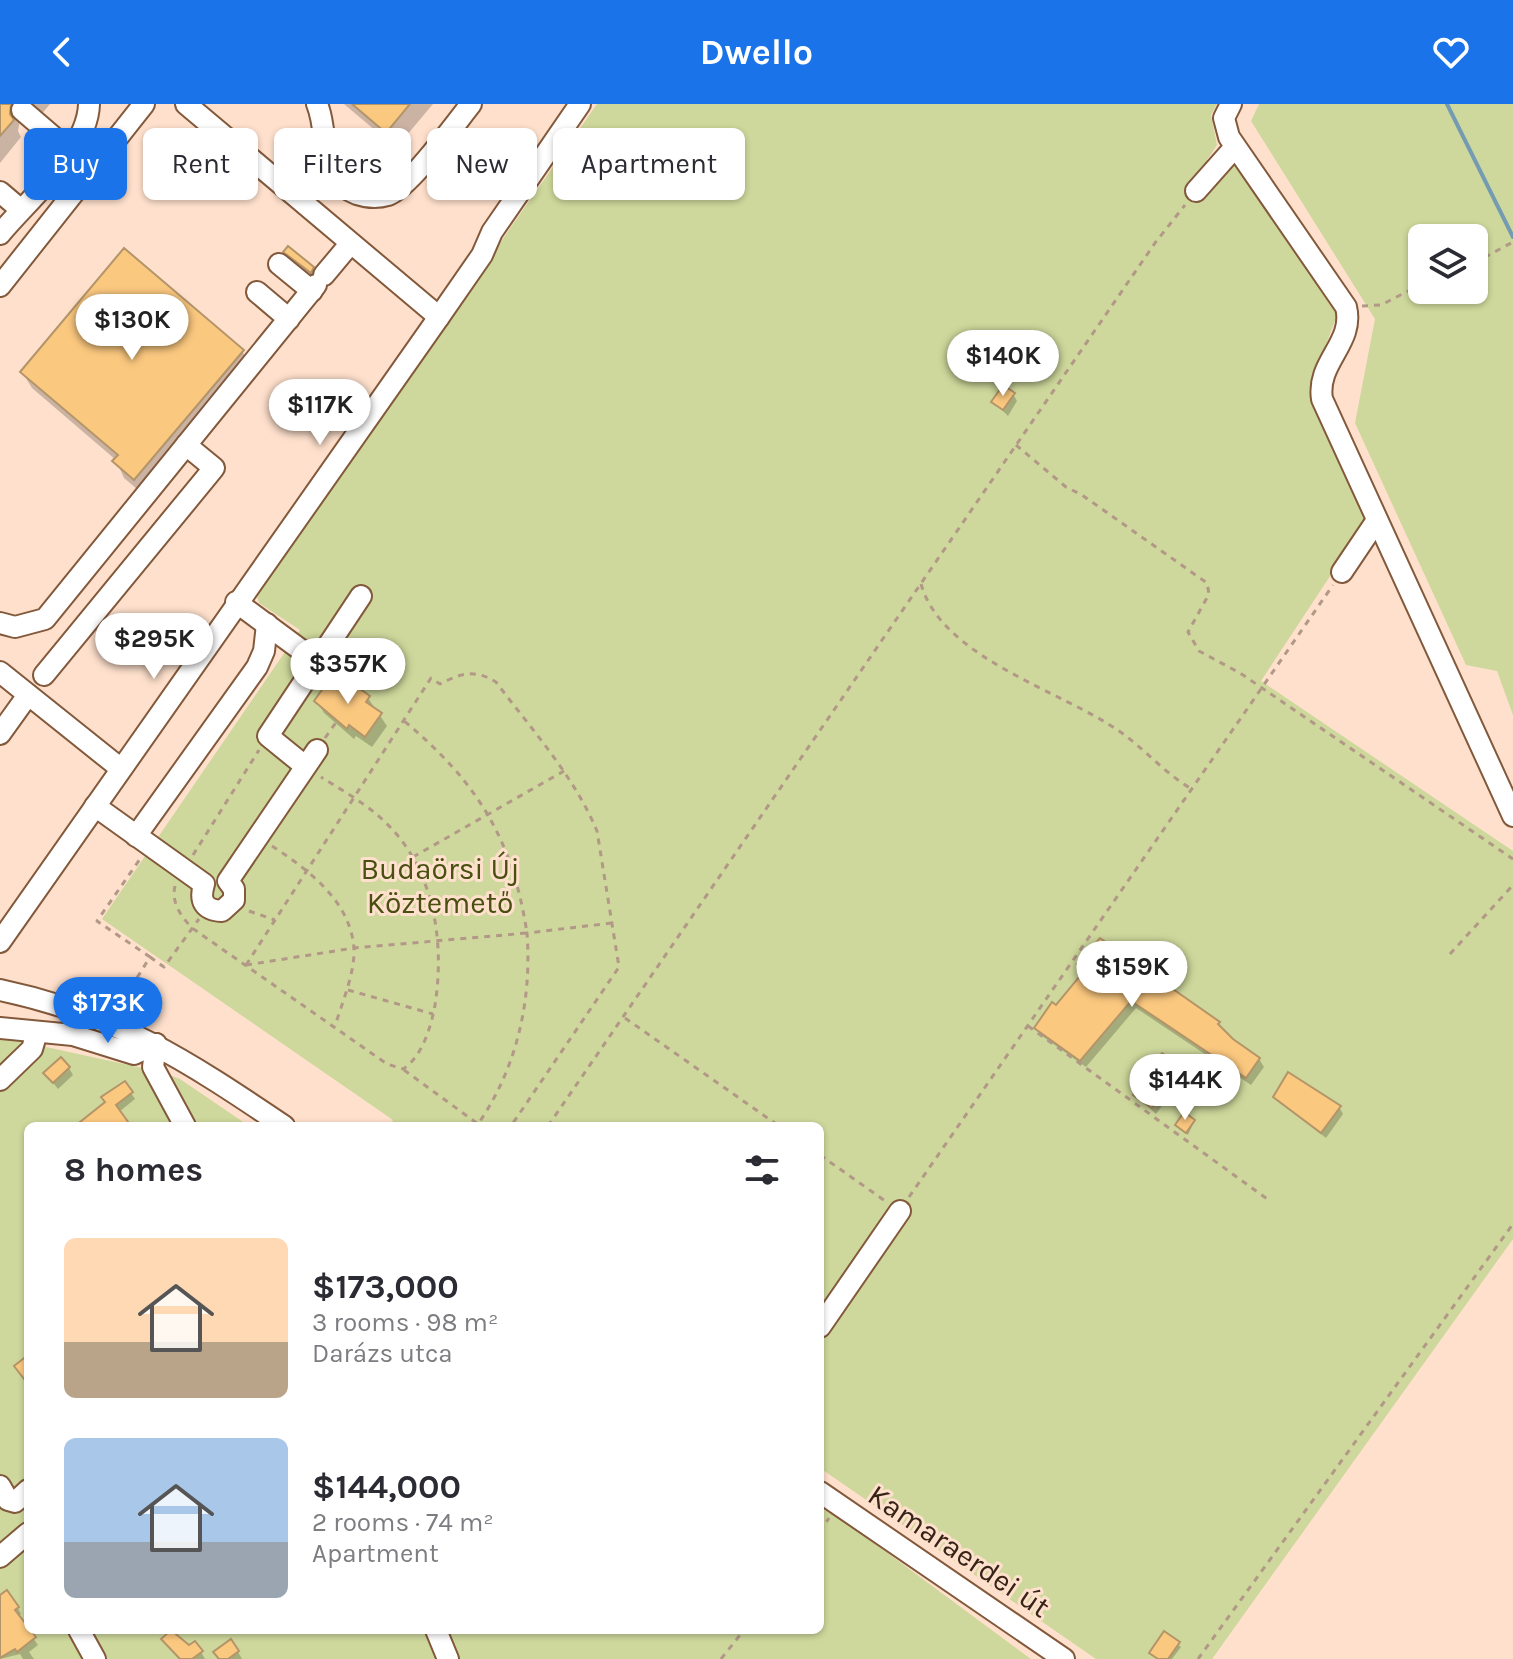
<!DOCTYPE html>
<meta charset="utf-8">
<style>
body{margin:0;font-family:Karla,sans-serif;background:#f7f7f7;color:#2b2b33;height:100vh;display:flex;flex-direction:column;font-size:30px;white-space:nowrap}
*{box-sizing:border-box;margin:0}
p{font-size:26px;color:#7c7c81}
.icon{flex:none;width:44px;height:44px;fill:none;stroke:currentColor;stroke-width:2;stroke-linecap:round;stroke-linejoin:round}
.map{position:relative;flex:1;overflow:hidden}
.side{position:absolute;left:24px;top:1018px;width:800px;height:512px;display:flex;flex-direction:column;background:#fff;border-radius:12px;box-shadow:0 2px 6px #0004}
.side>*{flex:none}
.banner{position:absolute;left:24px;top:24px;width:800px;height:72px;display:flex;gap:16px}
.fabs{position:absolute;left:1408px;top:120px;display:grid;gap:16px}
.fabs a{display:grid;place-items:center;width:80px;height:80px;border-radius:12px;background:#fff;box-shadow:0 2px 6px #0004;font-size:40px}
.price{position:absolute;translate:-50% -68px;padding:0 18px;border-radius:28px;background:#fff;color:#222;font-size:26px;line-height:52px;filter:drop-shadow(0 2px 4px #0008)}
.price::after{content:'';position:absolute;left:50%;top:48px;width:24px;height:18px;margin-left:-12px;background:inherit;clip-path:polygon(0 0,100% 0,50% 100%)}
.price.current{background:#1a73e8;color:#fff}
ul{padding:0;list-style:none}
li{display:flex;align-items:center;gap:24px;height:200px;padding:0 40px}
li span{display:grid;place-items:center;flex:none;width:224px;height:160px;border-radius:12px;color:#555}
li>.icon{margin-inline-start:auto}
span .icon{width:96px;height:96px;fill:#fffc;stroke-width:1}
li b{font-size:34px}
h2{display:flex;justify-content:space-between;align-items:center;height:96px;padding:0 40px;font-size:34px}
.tag{padding:0 28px;border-radius:12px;background:#fff;box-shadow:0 2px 6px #0004;font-size:28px;line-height:72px}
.tag.current{background:#1a73e8;color:#fff}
header{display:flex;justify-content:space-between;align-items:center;height:104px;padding:0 40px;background:#1a73e8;color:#fff;font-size:36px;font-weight:700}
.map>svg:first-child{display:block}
</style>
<header><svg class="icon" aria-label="back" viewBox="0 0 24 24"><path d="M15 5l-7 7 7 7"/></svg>Dwello<svg class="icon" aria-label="heart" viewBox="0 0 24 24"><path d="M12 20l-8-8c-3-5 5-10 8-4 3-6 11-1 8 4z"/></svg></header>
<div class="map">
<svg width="1513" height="1555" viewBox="0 0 1513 1555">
<rect width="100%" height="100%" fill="#fee0cc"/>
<g fill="#ced89c" fill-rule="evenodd">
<path d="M597,0H1217L1211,11L1217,41L1207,56H1236L1337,211L1309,287L1367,416L1261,577L1513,747V1135L1212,1555H1096L820,1364V1022H390L393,1016L102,815L300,526L259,499L256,488Z"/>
<path d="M1259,0H1513V611L1497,567L1466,561L1355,319L1375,215L1251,17ZM1474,134V186H1422V134Z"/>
<path d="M0,933L161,968L180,975L249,1022H28V1526H820V1404L843,1416L1031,1555H0Z"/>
</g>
<g fill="#0003">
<path d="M0,0H50L40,12L20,15L18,27L21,33L0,59Z"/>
<path d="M344,0H433L396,44Z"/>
<path d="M286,148L312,164L316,175L290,156Z"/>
<path d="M242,247L252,263L144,391L124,374L116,356L32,284L22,268Z"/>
<path d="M1013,290L1017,297L1008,312L994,298Z"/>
<path d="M347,586L368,594L387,622L372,643L356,632L354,635L324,609L317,597Z"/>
<path d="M1080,861L1218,919L1224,929L1259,955L1264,963L1251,981L1136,904L1086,963L1042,932L1037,924L1085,869Z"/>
<path d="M1168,956L1172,963L1162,980L1170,991L1156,1010L1135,991Z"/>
<path d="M69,964L73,971L58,985L46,970Z"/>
<path d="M131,989L135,995L119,1008L129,1022H79Z"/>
<path d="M1275,993L1339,1003L1343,1010L1326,1034Z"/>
<path d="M1194,1018L1188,1031L1177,1021Z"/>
<path d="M0,1494L18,1504L21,1510L18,1513L38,1541L29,1548L34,1555H23L20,1550L0,1555Z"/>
<path d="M173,1527L189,1544L201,1548L205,1555H179L163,1536Z"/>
<path d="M1164,1530L1181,1543L1172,1555H1160Z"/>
<path d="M238,1548L242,1555H220Z"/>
</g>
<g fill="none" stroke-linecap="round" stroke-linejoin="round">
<path stroke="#749bb2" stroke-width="4" d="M1447,0L1513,133"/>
</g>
<g fill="#fbc87f" stroke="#b49569" stroke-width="2">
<path d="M0,0H11L10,10L14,16L0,32Z"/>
<path d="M352,0H410L386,29Z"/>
<path d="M288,142L314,163L311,169L283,148Z"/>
<path d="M124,144L244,246L134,376L112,357L118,351L20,268Z"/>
<path d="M1003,281L1015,289L1003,306L991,298Z"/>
<path d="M331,573L346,584L350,578L370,592L366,598L382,609L365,633L349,621L347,625L314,597Z"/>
<path d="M1100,834L1220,918L1218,920L1233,935L1260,954L1246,974L1131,897L1080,957L1034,924L1052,898L1056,901L1085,866L1077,860Z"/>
<path d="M1162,949L1170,954L1157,975L1167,982L1152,1004L1133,991Z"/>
<path d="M61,953L70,963L53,979L43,969Z"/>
<path d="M1288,968L1341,1002L1321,1029L1273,993Z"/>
<path d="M125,977L133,988L116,1001L131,1022H75L105,998L101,993Z"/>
<path d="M1184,1008L1195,1016L1186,1029L1175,1021Z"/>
<path d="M28,1251V1280L14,1262Z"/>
<path d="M7,1486L19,1503L15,1506L36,1533L17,1548L15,1545L0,1554V1491Z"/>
<path d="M171,1526L189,1541L195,1537L203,1547L192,1555H180L161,1535Z"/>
<path d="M1164,1527L1180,1538L1168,1555H1158L1149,1549Z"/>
<path d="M231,1535L239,1547L228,1555H219L213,1548Z"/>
</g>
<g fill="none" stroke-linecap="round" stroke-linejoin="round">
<g stroke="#83593b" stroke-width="24">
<g id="minor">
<path d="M186,0L439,213"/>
<path d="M317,0C327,24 321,49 333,72C338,81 348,86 357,90C366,93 378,94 388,91C409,84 455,20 471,0"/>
<path d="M1231,0L1224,14L1229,33L1346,203C1355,239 1316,258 1322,295L1513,712"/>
<path d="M22,6L71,48"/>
<path d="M1196,87L1235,43"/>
<path d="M0,88L20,105"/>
<path d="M0,130C29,95 88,46 89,0"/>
<path d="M279,160L312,187"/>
<path d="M324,171L350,140"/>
<path d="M0,182L144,0"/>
<path d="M257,188L289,215"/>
<path d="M1342,468L1377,416"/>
<path d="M236,498L316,557"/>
<path d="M0,519L15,523L45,515L316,181"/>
<path d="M0,568L120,664"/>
<path d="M44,571L214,364L186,341"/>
<path d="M0,630L28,591"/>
<path d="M305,662L268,632L361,492"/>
<path d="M95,702L204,780C199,797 204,806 222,807L234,796V785L228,777L317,646"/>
<path d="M136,732L257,563L264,547L267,520"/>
<path d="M0,838L439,213L482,151L492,128L580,0"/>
<path d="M0,886C118,911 186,956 284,1022"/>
<path d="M0,924L73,931L134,950L156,940"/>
<path d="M156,940L153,963L185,1022"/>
<path d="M0,976L32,945L37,928"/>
<path d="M820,1223L900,1107"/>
<path d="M0,1382L8,1396L15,1398L28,1386"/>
<path d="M820,1388L1064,1555"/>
<path d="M0,1453L28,1429"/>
<path d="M79,1526L95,1555"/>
<path d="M436,1526L448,1555"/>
</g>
</g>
<g stroke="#b29887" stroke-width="3" stroke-dasharray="6 6" stroke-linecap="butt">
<path d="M1474,159L1513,138"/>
<path d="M1362,202L1381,201L1422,180"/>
<path d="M1016,341L1066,383L1082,391L1207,479L1209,490L1188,528L1199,547L1240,569L1513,755"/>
<path d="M921,480C942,554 1060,586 1119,627C1145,645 1165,670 1192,685"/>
<path d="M325,634L337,617"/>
<path d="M272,742C307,765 350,796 354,844C355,869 342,899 335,922"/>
<path d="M193,751L259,646"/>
<path d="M413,753L564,667"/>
<path d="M175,782C171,799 181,812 192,824L387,960L403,965C422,953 431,923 435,901C445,838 434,765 386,719C367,700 343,687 321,673"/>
<path d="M249,807L275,816"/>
<path d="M1450,850L1513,781"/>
<path d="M150,853L164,863L199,815"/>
<path d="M246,861L431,574L440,580C461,569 475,565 496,578C532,626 574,672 597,727L619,863L511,1022"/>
<path d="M246,861L354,844L527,829C512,733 477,678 403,616"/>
<path d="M348,886L433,910"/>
<path d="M118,904L150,853L97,817L140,755"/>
<path d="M625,914L779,1022"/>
<path d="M1028,922L1270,1097"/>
<path d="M404,966L478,1020C517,964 532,896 527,829L612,819"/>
<path d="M548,1022L1155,139L1185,101"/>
<path d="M820,1051L888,1099"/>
<path d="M909,1093L1333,481"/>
<path d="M820,1428L829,1414"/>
<path d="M721,1555L744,1526"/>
<path d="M1198,1555L1513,1120"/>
</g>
<use href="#minor" stroke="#fff" stroke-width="20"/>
</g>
<g text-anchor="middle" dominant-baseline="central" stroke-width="6" stroke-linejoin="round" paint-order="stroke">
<g font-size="30" fill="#484f11" stroke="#fee0cc">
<text x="440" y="765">Budaörsi Új<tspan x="440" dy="34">Köztemető</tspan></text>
</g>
<g font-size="30" fill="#362417" stroke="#fee0cc">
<text transform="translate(959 1447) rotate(34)">Kamaraerdei út</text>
</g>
</g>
</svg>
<div class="fabs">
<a><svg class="icon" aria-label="layers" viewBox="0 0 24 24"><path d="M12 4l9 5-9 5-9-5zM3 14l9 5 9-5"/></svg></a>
</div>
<b class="price" style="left:132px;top:258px">$130K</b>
<b class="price" style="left:1003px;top:294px">$140K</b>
<b class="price" style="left:320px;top:343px">$117K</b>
<b class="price" style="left:154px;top:577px">$295K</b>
<b class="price" style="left:348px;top:602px">$357K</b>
<b class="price" style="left:1132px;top:905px">$159K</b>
<b class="price current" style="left:108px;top:941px">$173K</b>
<b class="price" style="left:1185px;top:1018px">$144K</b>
<div class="banner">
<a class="tag current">Buy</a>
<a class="tag">Rent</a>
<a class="tag">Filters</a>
<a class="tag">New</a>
<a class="tag">Apartment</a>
</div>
<section class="side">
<h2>8 homes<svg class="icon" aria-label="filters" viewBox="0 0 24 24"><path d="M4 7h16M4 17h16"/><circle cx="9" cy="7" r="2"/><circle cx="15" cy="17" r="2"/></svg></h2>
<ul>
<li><span style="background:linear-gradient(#ffd9b3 65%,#b9a48a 0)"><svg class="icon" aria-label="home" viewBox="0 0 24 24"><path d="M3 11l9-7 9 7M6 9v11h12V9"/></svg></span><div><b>$173,000</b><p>3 rooms · 98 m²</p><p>Darázs utca</p></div></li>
<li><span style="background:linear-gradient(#a9c7e8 65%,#9aa5b1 0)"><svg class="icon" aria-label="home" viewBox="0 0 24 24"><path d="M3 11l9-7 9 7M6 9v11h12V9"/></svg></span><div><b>$144,000</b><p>2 rooms · 74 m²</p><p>Apartment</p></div></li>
</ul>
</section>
</div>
